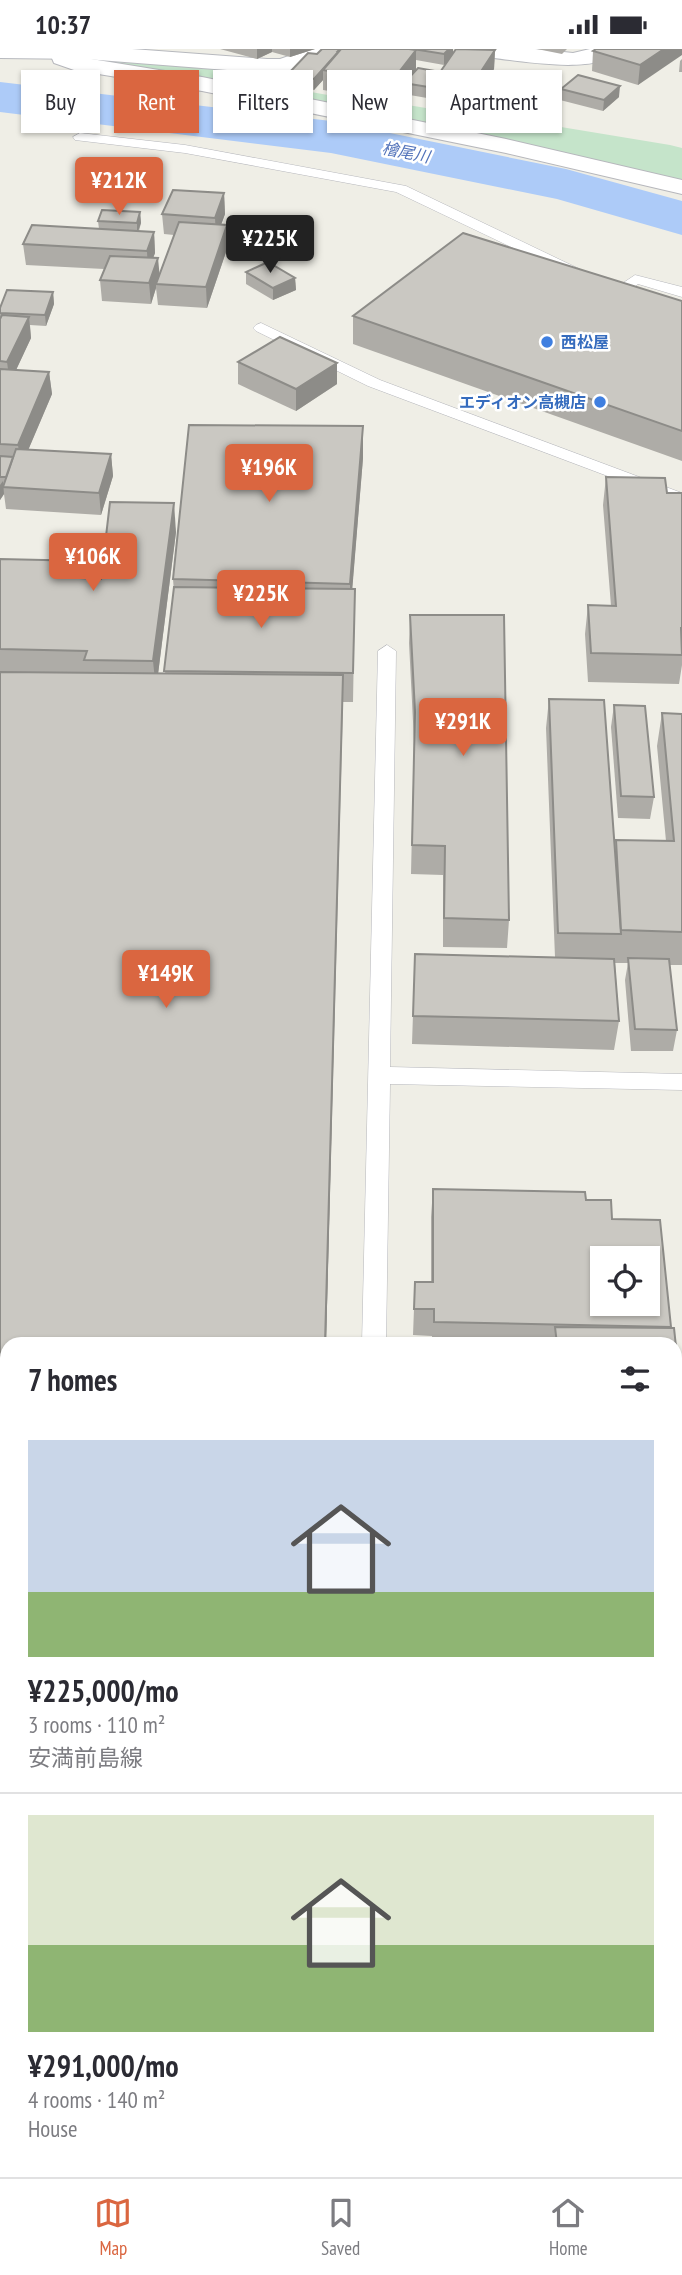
<!DOCTYPE html>
<meta charset="utf-8">
<style>
body{margin:0;font-family:"PT Sans Narrow","Noto Sans JP",sans-serif;background:#f7f7f7;color:#2b2b33;height:100vh;display:flex;flex-direction:column;font-size:26px;white-space:nowrap}
*{box-sizing:border-box;margin:0}
p{font-size:23px;color:#7c7c81}
.icon{flex:none;width:38px;height:38px;fill:none;stroke:currentColor;stroke-width:2;stroke-linecap:round;stroke-linejoin:round}
.map{position:relative;flex:1;overflow:hidden}
.panel{position:absolute;left:0px;top:1288px;width:682px;height:840px;display:flex;flex-direction:column;background:#fff;border-radius:21px 21px 0 0;box-shadow:0 2px 5px #0004}
.panel>*{flex:none}
.guide{position:absolute;left:21px;top:21px;width:640px;height:63px;display:flex;gap:14px}
.tools{position:absolute;left:590px;top:1197px;display:grid;gap:14px}
.tools a{display:grid;place-items:center;width:70px;height:70px;border-radius:0px;background:#fff;box-shadow:0 2px 5px #0004;font-size:35px}
.price{position:absolute;translate:-50% -60px;padding:0 16px;border-radius:7px;background:#da6640;color:#fff;font-size:23px;line-height:46px;filter:drop-shadow(0 2px 4px #0008)}
.price::after{content:'';position:absolute;left:50%;top:42px;width:21px;height:16px;margin-left:-10px;background:inherit;clip-path:polygon(0 0,100% 0,50% 100%)}
.price.selected{background:#222;color:#fff}
ul{padding:0;list-style:none}
li{display:grid;align-content:center;gap:14px;height:371px;padding:0 28px}
li+li{border-top:2px solid #e1e1e2}
li span{display:grid;place-items:center;height:217px;border-radius:0px;color:#555}
li>.icon{margin-inline-start:auto}
span .icon{width:126px;height:126px;fill:#fffc;stroke-width:1}
li b{font-size:30px}
h2{display:flex;justify-content:space-between;align-items:center;height:84px;padding:0 28px;font-size:30px}
.chip{padding:0 24px;border-radius:0px;background:#fff;box-shadow:0 2px 5px #0004;font-size:24px;line-height:63px}
.chip.selected{background:#da6640;color:#fff}
.status{display:flex;justify-content:space-between;align-items:center;height:49px;padding:0 35px;background:#fff;direction:ltr}
.status svg{height:19px;fill:currentColor}
.tab-bar{display:flex;justify-content:space-around;align-items:center;height:98px;border-top:2px solid #e1e1e2;background:#fff;font-size:19px;color:#7c7c81}
.tab-bar a{display:grid;justify-items:center;gap:4px}
.tab-bar .selected{color:#da6640}
.map>svg:first-child{display:block}
</style>
<div class="status"><b>10:37</b><svg viewBox="0 0 49 12"><path d="M0 12V9h3v3zM5 12V6h3v6zM10 12V3h3v9zM15 12V0h3v12zM26 1h20v11H26zM47 4h2v5h-2z"/></svg></div>
<div class="map">
<svg width="682" height="2128" viewBox="0 0 682 2128">
<rect width="100%" height="100%" fill="#efeee6"/>
<path fill="#c5e4ca" d="M97,7L290,24L283,38L395,58L408,56L491,70L500,68L670,96L682,99V133L196,27L93,10Z"/>
<g fill="none" stroke-linecap="round" stroke-linejoin="round">
<path fill="#adcbf8" fill-rule="evenodd" d="M0,33L331,72L566,120L682,152V186L557,150L331,104L0,63Z"/>
<g stroke="#b6b7bc" stroke-width="1">
<g id="service">
<path d="M80,84L185,96L406,137L617,238L635,226L682,238V248L638,235L624,247H614L396,143L185,104L75,91L73,88Z"/>
<path d="M261,274L380,331L682,444V455L368,337L256,282L253,279L256,276Z"/>
<path d="M387,596L396,602L390,1018L682,1025V1041L390,1035L386,1295H362L378,602Z"/>
</g>
</g>
<g stroke="#b6b7bc" stroke-width="2">
<path id="minor" d="M48,0H70L72,5L79,8L202,28L506,90L682,131V145L506,104L202,42L74,21L54,14Z"/>
</g>
<g stroke="#b6b7bc" stroke-width="2">
<path id="tertiary" d="M676,2095L682,2098V2128H593L596,2121H676Z"/>
</g>
<g stroke="#b7b9be" stroke-width="2">
<g id="secondary">
<path d="M0,0H132L267,10H280L309,0H342L339,5L290,21L267,24L86,10L0,9Z"/>
<path d="M467,0H535L573,4L590,0H621C601,29 510,10 478,7L470,5Z"/>
</g>
</g>
<use href="#service" fill="#fff" fill-rule="evenodd"/>
<use href="#minor" fill="#fff" fill-rule="evenodd"/>
<use href="#tertiary" fill="#fff" fill-rule="evenodd"/>
<use href="#secondary" fill="#fff" fill-rule="evenodd"/>
</g>
<g fill="#aeaca7" fill-rule="evenodd">
<path d="M220,0H315L290,8L272,3L257,10Z"/>
<path d="M341,0H453V4L495,1L494,20L477,47L467,45L455,63L440,60L436,49V39L427,49L404,45V35L391,52L323,41V31L314,41L287,37V26L317,5ZM449,10L440,23L416,21V11L444,16Z"/>
<path d="M537,0H567L562,5Z"/>
<path d="M682,0L638,36L592,22L593,2Z"/>
<path d="M682,10V23H679L680,12Z"/>
<path d="M561,40L619,48L603,62L560,51Z"/>
<path d="M224,144L225,165L221,176H227L228,197L207,259L158,256L156,239L151,255L102,252L100,231L104,220L26,216L23,195L99,180L98,172L140,163L141,174L139,182L154,183L155,204L153,209L159,226L174,186L164,185L162,165Z"/>
<path d="M246,223L295,229L296,241L273,251L246,235Z"/>
<path d="M53,243L54,255L46,277L30,276L31,289L16,321L49,323L52,345L28,401L111,405L113,427L101,466L6,460L4,445L0,451V259Z"/>
<path d="M682,252V412L353,295V267Z"/>
<path d="M238,313L337,314V335L296,362L238,335Z"/>
<path d="M363,377V409L352,540H355L353,653H343L326,1295H7V1633L0,1686V510L86,512L88,529L101,530L176,483L158,625H165L174,543L173,530Z"/>
<path d="M606,428L667,444H682V616L679,635L588,633L585,585L588,556L611,557L603,456Z"/>
<path d="M410,566L509,871L507,899L443,898V826L411,825L414,692L409,594Z"/>
<path d="M549,650L615,799L616,791L666,792L657,697L662,664L682,665V916H670L677,981L673,1002H631L625,931L628,914H615L619,972L614,1001L412,995L415,905L555,908L546,679Z"/>
<path d="M614,656L654,748L650,770L618,769L611,678Z"/>
<path d="M433,1140L585,1143L586,1151H611L612,1170L660,1171L671,1279H674L682,1354V1736H676V1295H432V1287L413,1286L415,1233H431V1168ZM602,1209H648V1255H602Z"/>
<rect x="0" y="1758" width="7" height="216"/>
<path d="M676,1767L682,1771V1868L676,1865Z"/>
</g>
<g fill="#8d8c88">
<path d="M257,0H272V3L257,10Z"/>
<path d="M290,0H315L290,8Z"/>
<path d="M449,0H453V6L444,16V5Z"/>
<path d="M664,0H682V6L638,36L640,16Z"/>
<path d="M416,1V21L391,52L392,32Z"/>
<path d="M495,1L494,20L477,47L478,27Z"/>
<path d="M333,9L323,21V31L314,41V30Z"/>
<path d="M440,23L436,29V39L427,49L428,38Z"/>
<path d="M468,26L467,45L455,63L456,43Z"/>
<path d="M620,37L619,48L603,62L604,51Z"/>
<path d="M224,144L225,165L216,189L215,169Z"/>
<path d="M140,163L141,174L137,185V174Z"/>
<path d="M227,176L228,197L207,259L206,238Z"/>
<path d="M154,183L155,204L148,223L147,202Z"/>
<path d="M158,209L160,230L156,235V239L151,255L149,234Z"/>
<path d="M295,229L296,241L273,251V239Z"/>
<path d="M53,243L54,255L46,277L45,266Z"/>
<path d="M29,268L31,289L10,334L7,313Z"/>
<path d="M337,314V335L296,362V340Z"/>
<path d="M49,323L52,345L21,418L18,396Z"/>
<path d="M363,377V409L350,568V535Z"/>
<path d="M111,405L113,427L101,466L99,444Z"/>
<path d="M3,432L4,445L0,451V436Z"/>
<path d="M174,454L176,483L156,641L153,612Z"/>
<path d="M86,512L89,541L81,529Z"/>
<path d="M343,626L326,1295H325Z"/>
<path d="M7,1549V1633L0,1686V1601Z"/>
</g>
<g fill="#cac8c2" stroke="#8d8c88" stroke-width="2" fill-rule="evenodd">
<path d="M322,0H340L338,2H339L314,30L287,26L308,4L317,5Z"/>
<path d="M341,0H409L416,1L392,32L323,21Z"/>
<path d="M413,0H449L444,5Z"/>
<path d="M456,0L495,1L478,27L468,26L456,43L441,41L436,29Z"/>
<path d="M596,0H664L640,16L593,2Z"/>
<path d="M418,19L440,23L428,38L404,34Z"/>
<path d="M578,26L620,37L604,51L561,40Z"/>
<path d="M173,141L224,144L215,169L162,165Z"/>
<path d="M102,161L140,163L137,174L98,172Z"/>
<path d="M179,173L227,176L206,238L156,235Z"/>
<path d="M32,176L154,183L147,202L23,195Z"/>
<path d="M463,184L682,252V382L353,267Z"/>
<path d="M110,207L158,209L149,234L100,231Z"/>
<path d="M268,213L295,229L273,239L246,223Z"/>
<path d="M7,241L53,243L45,266L0,264V259Z"/>
<path d="M2,266L29,268L7,313L0,312V270Z"/>
<path d="M280,288L337,314L296,340L238,313Z"/>
<path d="M0,320L49,323L18,396L0,395Z"/>
<path d="M189,376L363,377L350,535L173,530Z"/>
<path d="M16,400L111,405L99,444L3,438Z"/>
<path d="M0,407L13,408L6,428H0Z"/>
<path d="M606,428L665,429L667,444H682V579H681L682,606L591,604L588,556L616,557Z"/>
<path d="M110,453L174,454L153,612L84,611L87,602L0,600V510L86,512L81,529L101,530Z"/>
<path d="M174,538L355,540L353,624L164,622Z"/>
<path d="M410,566H504L509,871L444,869L445,797L412,796L415,663Z"/>
<path d="M0,623L343,626L325,1295H7V1549L0,1601Z"/>
<path d="M549,650L604,651L621,885L558,884Z"/>
<path d="M614,656L645,657L654,748L621,747Z"/>
<path d="M662,664L682,665V883L621,881L616,791L674,792Z"/>
<path d="M415,905L614,910L619,972L413,967Z"/>
<path d="M628,909L669,910L677,981L635,980Z"/>
<path d="M433,1140L585,1143L586,1151H611L612,1170L660,1171L671,1278L434,1273V1260H414L415,1233H433ZM602,1209H648V1255H602Z"/>
<path d="M555,1278L674,1279L682,1354V1711H676V1295H557Z"/>
<rect x="0" y="1758" width="7" height="195"/>
<path d="M676,1767L682,1771V1850L676,1846Z"/>
</g>
<g fill="#3f7fe0" stroke="#fff" stroke-width="2.5">
<circle cx="547" cy="293" r="7"/>
<circle cx="600" cy="353" r="7"/>
</g>
<g text-anchor="middle" dominant-baseline="central" stroke-width="5" stroke-linejoin="round" paint-order="stroke">
<g font-size="16" font-style="italic" fill="#5172ba" stroke="#fff">
<text transform="translate(406 103) rotate(11)">檜尾川</text>
</g>
<g font-size="16" font-weight="bold" fill="#366cbe" stroke="#fff" text-anchor="start">
<text x="561" y="293">西松屋</text>
<text x="586" y="353" text-anchor="end">エディオン高槻店</text>
</g>
</g>
</svg>
<div class="tools">
<a><svg class="icon" aria-label="locate" viewBox="0 0 24 24"><circle cx="12" cy="12" r="6"/><path d="M12 2v4M12 18v4M2 12h4M18 12h4"/></svg></a>
</div>
<b class="price" style="left:119px;top:168px">¥212K</b>
<b class="price selected" style="left:270px;top:226px">¥225K</b>
<b class="price" style="left:269px;top:455px">¥196K</b>
<b class="price" style="left:93px;top:544px">¥106K</b>
<b class="price" style="left:261px;top:581px">¥225K</b>
<b class="price" style="left:463px;top:709px">¥291K</b>
<b class="price" style="left:166px;top:961px">¥149K</b>
<div class="guide">
<a class="chip">Buy</a>
<a class="chip selected">Rent</a>
<a class="chip">Filters</a>
<a class="chip">New</a>
<a class="chip">Apartment</a>
</div>
<section class="panel">
<h2>7 homes<svg class="icon" aria-label="filters" viewBox="0 0 24 24"><path d="M4 7h16M4 17h16"/><circle cx="9" cy="7" r="2"/><circle cx="15" cy="17" r="2"/></svg></h2>
<ul>
<li><span style="background:linear-gradient(#c9d6e8 70%,#8fb573 0)"><svg class="icon" aria-label="home" viewBox="0 0 24 24"><path d="M3 11l9-7 9 7M6 9v11h12V9"/></svg></span><div><b>¥225,000/mo</b><p>3 rooms · 110 m²</p><p>安満前島線</p></div></li>
<li><span style="background:linear-gradient(#dfe7d0 60%,#8fb573 0)"><svg class="icon" aria-label="home" viewBox="0 0 24 24"><path d="M3 11l9-7 9 7M6 9v11h12V9"/></svg></span><div><b>¥291,000/mo</b><p>4 rooms · 140 m²</p><p>House</p></div></li>
</ul>
</section>
</div>
<nav class="tab-bar">
<a class="selected"><svg class="icon" aria-label="map" viewBox="0 0 24 24"><path d="M3 6l6-2 6 2 6-2v14l-6 2-6-2-6 2zM9 4v14M15 6v14"/></svg>Map</a>
<a><svg class="icon" aria-label="saved" viewBox="0 0 24 24"><path d="M7 4h10v16l-5-4-5 4z"/></svg>Saved</a>
<a><svg class="icon" aria-label="home" viewBox="0 0 24 24"><path d="M3 11l9-7 9 7M6 9v11h12V9"/></svg>Home</a>
</nav>
